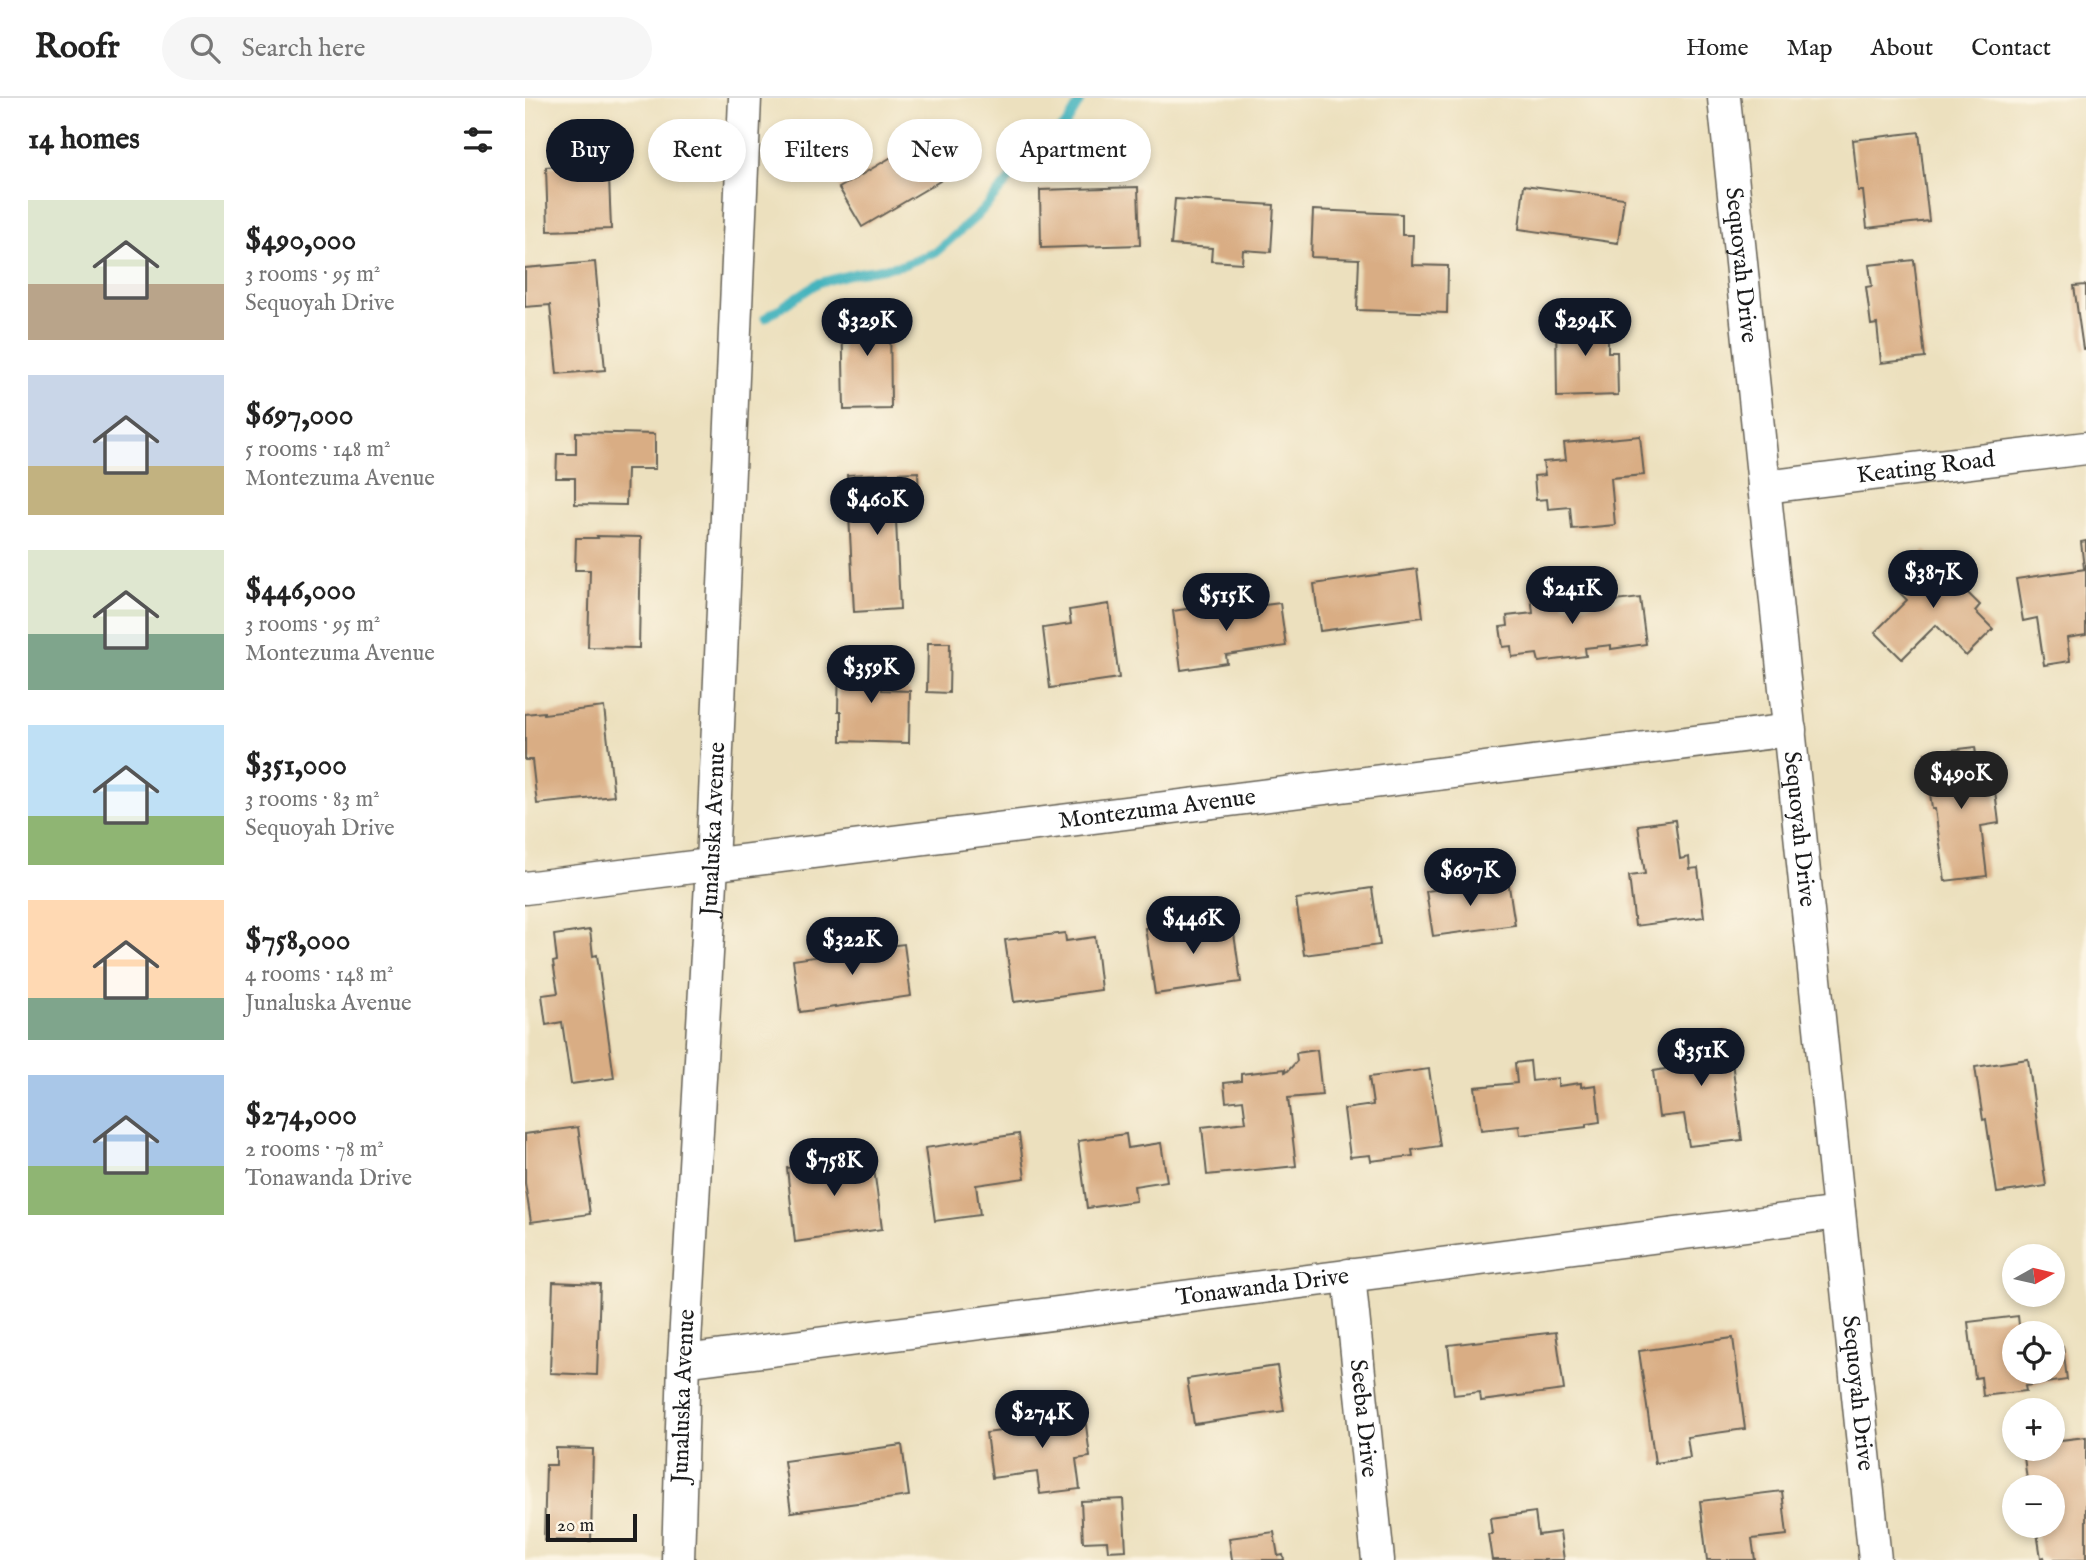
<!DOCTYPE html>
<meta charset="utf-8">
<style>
body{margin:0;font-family:"IM FELL English",serif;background:#f6f6f6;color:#222;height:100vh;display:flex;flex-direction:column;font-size:26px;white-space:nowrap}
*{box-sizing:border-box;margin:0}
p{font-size:23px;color:#767676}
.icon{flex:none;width:38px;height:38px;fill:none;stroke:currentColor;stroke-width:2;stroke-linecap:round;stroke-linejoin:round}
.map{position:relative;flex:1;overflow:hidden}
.details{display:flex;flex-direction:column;background:#fff;width:525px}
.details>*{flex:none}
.top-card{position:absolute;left:21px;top:21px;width:665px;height:63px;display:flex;gap:14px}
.needle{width:46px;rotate:82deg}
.controls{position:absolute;left:1477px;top:1146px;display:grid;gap:14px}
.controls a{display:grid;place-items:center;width:63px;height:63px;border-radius:50%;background:#fff;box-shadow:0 4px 10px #0003;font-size:35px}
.scale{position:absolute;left:21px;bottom:18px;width:91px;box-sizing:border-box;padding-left:7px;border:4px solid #1c1c1c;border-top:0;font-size:19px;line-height:24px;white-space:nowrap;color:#1c1c1c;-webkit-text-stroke:5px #fcf5e5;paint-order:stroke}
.price{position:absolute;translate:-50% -60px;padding:0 16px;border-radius:24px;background:#111827;color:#fff;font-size:23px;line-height:46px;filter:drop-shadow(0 2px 4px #0008)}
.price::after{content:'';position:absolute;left:50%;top:42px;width:21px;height:16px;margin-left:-10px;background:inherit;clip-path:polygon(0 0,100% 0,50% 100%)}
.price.active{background:#222;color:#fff}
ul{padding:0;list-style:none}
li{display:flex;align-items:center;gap:21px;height:175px;padding:0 28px}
li span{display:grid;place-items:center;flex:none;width:196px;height:140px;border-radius:0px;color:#555}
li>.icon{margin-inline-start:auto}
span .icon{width:84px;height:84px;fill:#fffc;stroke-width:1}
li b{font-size:30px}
h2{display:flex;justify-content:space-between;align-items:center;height:84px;padding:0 28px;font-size:30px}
.tag{padding:0 24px;border-radius:32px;background:#fff;box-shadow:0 4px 10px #0003;font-size:24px;line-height:63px}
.tag.active{background:#111827;color:#fff}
header{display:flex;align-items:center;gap:42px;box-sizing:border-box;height:98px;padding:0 35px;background:#fff;border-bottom:2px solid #e0e0e0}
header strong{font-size:33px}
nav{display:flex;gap:38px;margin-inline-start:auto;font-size:24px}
.search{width:490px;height:63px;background:#f6f6f6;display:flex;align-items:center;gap:18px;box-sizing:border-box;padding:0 24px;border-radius:38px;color:#767676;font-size:26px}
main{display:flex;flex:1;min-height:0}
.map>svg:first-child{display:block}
</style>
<header>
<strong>Roofr</strong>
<div class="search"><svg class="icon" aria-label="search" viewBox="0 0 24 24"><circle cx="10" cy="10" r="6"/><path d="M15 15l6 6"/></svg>Search here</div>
<nav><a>Home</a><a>Map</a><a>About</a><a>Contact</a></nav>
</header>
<main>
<section class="details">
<h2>14 homes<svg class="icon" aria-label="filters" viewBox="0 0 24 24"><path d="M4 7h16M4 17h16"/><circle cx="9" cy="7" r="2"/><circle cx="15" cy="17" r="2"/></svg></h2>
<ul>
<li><span style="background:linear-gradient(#dfe7d0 60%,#b9a48a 0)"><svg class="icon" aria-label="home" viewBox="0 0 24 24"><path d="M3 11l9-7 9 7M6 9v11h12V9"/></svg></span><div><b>$490,000</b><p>3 rooms · 95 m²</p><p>Sequoyah Drive</p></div></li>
<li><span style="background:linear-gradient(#c9d6e8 65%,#c2b280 0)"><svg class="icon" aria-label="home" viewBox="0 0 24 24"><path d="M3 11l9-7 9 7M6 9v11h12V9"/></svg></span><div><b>$697,000</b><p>5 rooms · 148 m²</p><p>Montezuma Avenue</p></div></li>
<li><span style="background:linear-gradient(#dfe7d0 60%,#7fa58c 0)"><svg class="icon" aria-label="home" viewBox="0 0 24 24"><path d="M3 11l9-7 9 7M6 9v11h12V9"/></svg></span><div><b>$446,000</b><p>3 rooms · 95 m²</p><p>Montezuma Avenue</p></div></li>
<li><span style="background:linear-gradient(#bfe0f5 65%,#8fb573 0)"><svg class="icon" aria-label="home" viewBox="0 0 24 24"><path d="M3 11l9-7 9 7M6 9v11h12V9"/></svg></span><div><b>$351,000</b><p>3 rooms · 83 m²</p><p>Sequoyah Drive</p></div></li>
<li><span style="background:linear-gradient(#ffd9b3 70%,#7fa58c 0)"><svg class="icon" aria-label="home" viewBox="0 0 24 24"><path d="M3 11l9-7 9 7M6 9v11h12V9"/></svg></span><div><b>$758,000</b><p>4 rooms · 148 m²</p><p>Junaluska Avenue</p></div></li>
<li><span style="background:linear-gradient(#a9c7e8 65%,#8fb573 0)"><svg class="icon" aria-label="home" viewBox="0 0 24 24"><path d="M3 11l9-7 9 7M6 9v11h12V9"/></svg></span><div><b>$274,000</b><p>2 rooms · 78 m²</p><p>Tonawanda Drive</p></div></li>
</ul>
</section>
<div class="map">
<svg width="1561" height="1462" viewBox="0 0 1561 1462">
<rect width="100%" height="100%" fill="#fcf5e5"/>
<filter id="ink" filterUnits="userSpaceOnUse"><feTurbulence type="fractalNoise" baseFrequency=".0143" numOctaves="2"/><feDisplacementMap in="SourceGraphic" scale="14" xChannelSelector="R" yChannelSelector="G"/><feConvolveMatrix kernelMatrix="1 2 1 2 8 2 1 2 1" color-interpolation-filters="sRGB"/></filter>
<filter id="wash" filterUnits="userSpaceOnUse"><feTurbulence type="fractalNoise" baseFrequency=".00686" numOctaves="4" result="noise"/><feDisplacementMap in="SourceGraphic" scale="28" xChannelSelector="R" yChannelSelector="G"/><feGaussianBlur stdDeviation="1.57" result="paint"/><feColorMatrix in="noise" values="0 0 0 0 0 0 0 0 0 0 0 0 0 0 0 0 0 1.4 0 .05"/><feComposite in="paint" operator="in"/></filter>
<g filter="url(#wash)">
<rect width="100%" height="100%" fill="#ece0be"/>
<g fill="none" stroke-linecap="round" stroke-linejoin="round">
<path stroke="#44b4be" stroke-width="9" d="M240,220L293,185L330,175L378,167L411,154L452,118L503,61L541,27L557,0"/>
</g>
<g id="blocks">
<g fill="#d9ad84">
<path d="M82,27L86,131L23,133L21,69L34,68L33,29Z"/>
<path d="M1394,34L1404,123L1342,130L1338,93H1333L1328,42Z"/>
<path d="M392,44L415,83L337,129L314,90Z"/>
<path d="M999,87L1099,100L1093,145L994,131Z"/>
<path d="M613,89L615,147L516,150L515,92Z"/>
<path d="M650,101L749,107L746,154L718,152L717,165L686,163L687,150L646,147Z"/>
<path d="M788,112L877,116V137H888L887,167L923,168L922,215L832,212L834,161L786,159Z"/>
<path d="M1389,162L1400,260L1356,265L1352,226L1346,227L1341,189L1347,188L1344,167Z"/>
<path d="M70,164L80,272L32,276L25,207L0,209V170Z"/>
<path d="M1561,187V251H1558L1549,188Z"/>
<path d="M317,209H365L366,311L319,312Z"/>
<path d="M1083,218V254H1092L1093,297L1032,299L1031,219Z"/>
<path d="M51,334L130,336V371H102L101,407L50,406V380H31L32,356H51Z"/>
<path d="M1115,338L1119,377L1086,380L1090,427L1047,431L1045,409L1023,411L1022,401L1011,402L1009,378L1020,377L1018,364L1041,362L1039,345Z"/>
<path d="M393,374L394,400H370L375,511L329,514L322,377Z"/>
<path d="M72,438L116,439L114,550L63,549L65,472H50L51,440H73Z"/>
<path d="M1561,443V470H1559L1556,444Z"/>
<path d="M1400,453L1455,507L1450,513L1468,531L1441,558L1411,527L1377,561L1350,534L1382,502L1367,487Z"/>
<path d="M892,471L898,519L795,533L789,486Z"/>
<path d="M1561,471V537L1542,540L1545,563L1519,567L1512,520L1498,523L1491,481Z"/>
<path d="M1037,484L1040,509L1115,500L1121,546L1086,551V547L1060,550L1061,558L1014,564L1012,556L987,559L986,548L978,549L975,529L983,528L982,518L1008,515L1005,489Z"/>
<path d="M755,505L761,548L701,557L702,565L656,572L648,513L686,507L687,514Z"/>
<path d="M584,506L594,580L525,590L518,530L546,526L544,512Z"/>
<path d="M403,545H425L424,595L402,594Z"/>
<path d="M314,561L358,562L357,592L385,593L384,645L316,643V614H313Z"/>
<path d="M79,609L89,698L12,706L7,662H0V616L19,614V616Z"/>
<path d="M1450,649L1455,687L1469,685L1474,725L1456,728L1462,778L1420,783L1410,711H1407L1400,655Z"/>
<path d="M1150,722L1155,761L1164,759L1165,771L1173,770L1179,819L1110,828L1104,778L1120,776L1113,727Z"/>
<path d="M983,782L990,827L908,838L901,793Z"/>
<path d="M847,790L855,847L779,857L771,801Z"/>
<path d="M676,822L677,826L707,822L716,884L630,896L620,830Z"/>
<path d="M65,832L68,858L72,857L89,980L46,986L37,924L21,927L17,897L33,895L28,864L32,863L29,837Z"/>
<path d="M540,835L541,843L570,839L576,892L489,904L480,842Z"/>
<path d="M354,844V849L379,846L386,898L275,914L268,862L316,855V850Z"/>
<path d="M1203,932L1217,1042L1164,1048L1159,1016L1134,1019L1128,973L1146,970L1142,940Z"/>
<path d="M792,952L797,997L763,1000L771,1068L682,1077L677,1029L721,1024L718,1002L701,1004L699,985L716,983V976L760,971V974L763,973L772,963L771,955Z"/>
<path d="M1503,961L1521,1088L1472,1095L1461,1021L1458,1022L1450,969Z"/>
<path d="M1005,963L1007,983L1033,980V988L1056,985V989L1071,987L1075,1024L1061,1026V1029L995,1037L994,1028L956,1032L950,989L992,985L990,965Z"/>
<path d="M904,971L915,1048L887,1052L888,1058L846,1063L845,1057L825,1059L819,1011L848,1007L844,979Z"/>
<path d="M53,1029L65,1116L6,1124L0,1085V1036Z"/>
<path d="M494,1036L500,1080L451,1087L455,1117L410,1123L400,1050Z"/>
<path d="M601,1036L603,1050L636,1045L642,1083L609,1088L611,1103L562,1110L553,1043Z"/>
<path d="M347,1056L357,1131L270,1144L262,1070Z"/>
<path d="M28,1184L75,1186L72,1277L25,1275Z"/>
<path d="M1493,1218L1495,1236H1489V1274H1528V1249L1538,1248L1542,1282L1500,1288L1501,1293L1458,1298L1456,1279L1450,1280L1443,1224Z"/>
<path d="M1031,1234L1039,1292L956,1303L955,1294L929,1297L923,1247Z"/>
<path d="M1208,1240L1220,1331L1162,1339L1165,1360L1130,1365L1114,1253Z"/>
<path d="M752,1268L759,1313L669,1326L662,1281Z"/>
<path d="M559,1311L565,1359L551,1361L555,1391L515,1396L512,1374L467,1380L461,1335L498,1330L497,1320Z"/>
<path d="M1561,1339V1462H1520L1519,1459L1516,1460L1511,1428H1528V1390H1503L1498,1351H1528V1343Z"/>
<path d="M377,1347L384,1398L266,1414L259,1363Z"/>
<path d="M31,1350L68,1351L66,1443L19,1442L21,1367H31Z"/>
<path d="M1257,1393L1262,1437L1227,1441L1230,1462H1182L1175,1403Z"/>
<path d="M598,1401L601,1452L583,1453L582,1443L558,1444L556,1403Z"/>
<path d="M1010,1414L1013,1437L1035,1434L1039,1462H967L963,1436H967L965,1420Z"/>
<path d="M749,1434L753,1458L758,1457L759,1462H707L704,1440Z"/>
</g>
</g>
</g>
<g filter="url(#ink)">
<use href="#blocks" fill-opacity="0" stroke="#656155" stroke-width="2"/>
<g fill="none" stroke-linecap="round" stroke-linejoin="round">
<g stroke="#656155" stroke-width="35">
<g id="street">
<path id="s1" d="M1199,0L1350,1462"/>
<path id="s2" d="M1239,389L1561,350"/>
<path id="s3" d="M0,790L1265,632"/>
<path id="s4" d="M824,1177L853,1462"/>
<path id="s5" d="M159,1263L1314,1115"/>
<path id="s6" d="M153,1462L159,1263L187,767L220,0"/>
</g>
</g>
<use href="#street" stroke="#fff" stroke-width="32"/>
</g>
</g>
<g text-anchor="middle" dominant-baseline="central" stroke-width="7" stroke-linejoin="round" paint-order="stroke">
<g font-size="24" fill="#1c1c1c" stroke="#fcf5e5">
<text stroke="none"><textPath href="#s1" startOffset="168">Sequoyah Drive</textPath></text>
<text stroke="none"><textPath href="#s2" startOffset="163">Keating Road</textPath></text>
<text stroke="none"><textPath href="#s3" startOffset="637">Montezuma Avenue</textPath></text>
<text stroke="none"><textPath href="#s6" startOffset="732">Junaluska Avenue</textPath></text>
<text stroke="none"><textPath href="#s1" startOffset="735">Sequoyah Drive</textPath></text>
<text stroke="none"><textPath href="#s5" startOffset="583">Tonawanda Drive</textPath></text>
<text stroke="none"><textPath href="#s1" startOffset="1302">Sequoyah Drive</textPath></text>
<text stroke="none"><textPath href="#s6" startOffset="164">Junaluska Avenue</textPath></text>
<text stroke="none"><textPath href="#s4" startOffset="144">Seeba Drive</textPath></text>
</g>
</g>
</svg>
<div class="controls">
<a><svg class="needle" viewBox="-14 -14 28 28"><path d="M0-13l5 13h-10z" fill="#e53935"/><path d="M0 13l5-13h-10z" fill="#767676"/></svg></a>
<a><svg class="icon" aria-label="locate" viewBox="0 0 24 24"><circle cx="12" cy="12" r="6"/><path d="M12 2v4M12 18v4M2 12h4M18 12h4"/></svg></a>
<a>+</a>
<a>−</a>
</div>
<div class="scale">20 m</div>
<b class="price" style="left:342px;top:260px">$329K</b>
<b class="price" style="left:1060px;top:260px">$294K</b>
<b class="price" style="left:352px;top:439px">$460K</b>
<b class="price" style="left:1408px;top:512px">$387K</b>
<b class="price" style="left:1047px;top:528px">$241K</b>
<b class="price" style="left:701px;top:535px">$515K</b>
<b class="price" style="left:346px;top:607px">$359K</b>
<b class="price active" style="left:1436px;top:713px">$490K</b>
<b class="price" style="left:945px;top:810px">$697K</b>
<b class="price" style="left:668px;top:858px">$446K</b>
<b class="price" style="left:327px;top:879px">$322K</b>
<b class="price" style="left:1176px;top:990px">$351K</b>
<b class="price" style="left:309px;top:1100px">$758K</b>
<b class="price" style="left:517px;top:1352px">$274K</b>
<div class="top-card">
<a class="tag active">Buy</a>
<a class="tag">Rent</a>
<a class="tag">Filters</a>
<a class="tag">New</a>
<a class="tag">Apartment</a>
</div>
</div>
</main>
